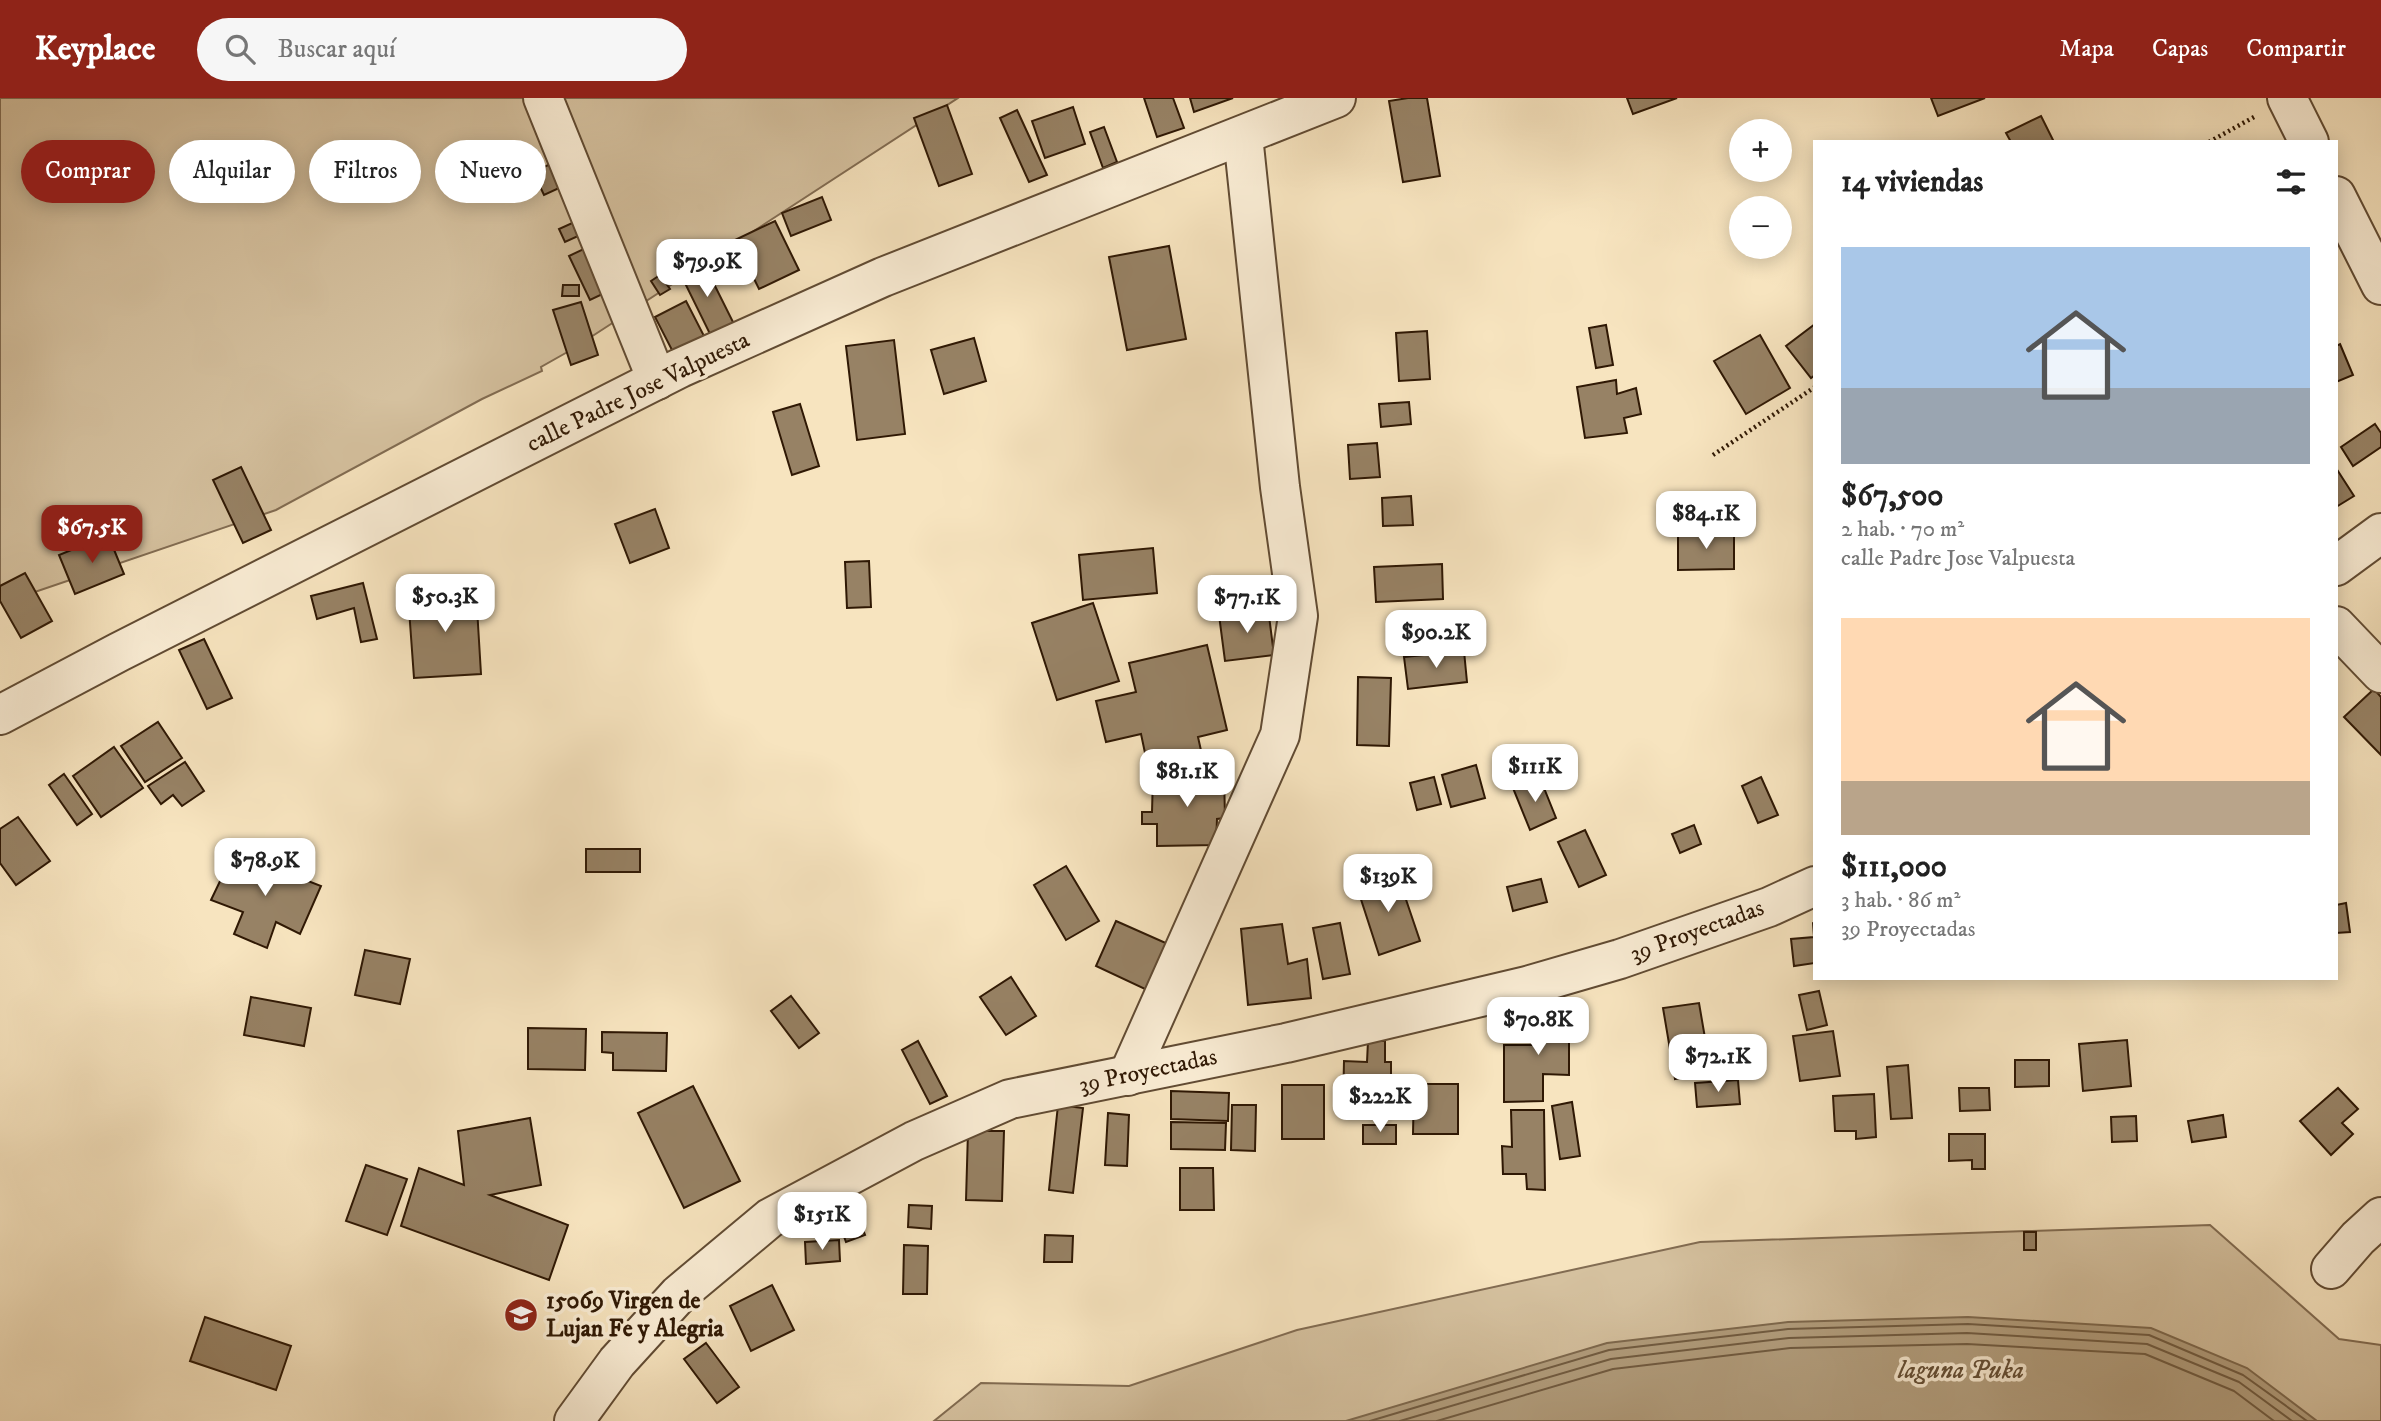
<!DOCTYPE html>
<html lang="es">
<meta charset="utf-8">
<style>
body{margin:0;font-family:"IM FELL DW Pica",serif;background:#f6f6f6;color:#222;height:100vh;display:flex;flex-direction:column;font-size:26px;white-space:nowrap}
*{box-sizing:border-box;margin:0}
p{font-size:23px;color:#767676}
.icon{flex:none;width:38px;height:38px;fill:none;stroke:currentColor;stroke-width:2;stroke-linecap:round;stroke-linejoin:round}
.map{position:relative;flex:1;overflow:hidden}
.side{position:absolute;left:1813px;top:42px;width:525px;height:840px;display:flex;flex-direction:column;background:#fff;border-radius:0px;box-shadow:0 4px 18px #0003}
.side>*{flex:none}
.top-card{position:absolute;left:21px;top:42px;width:665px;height:63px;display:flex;gap:14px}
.tools{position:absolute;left:1729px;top:21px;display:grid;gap:14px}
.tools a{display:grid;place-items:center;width:63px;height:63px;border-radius:50%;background:#fff;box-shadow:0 4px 18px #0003;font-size:35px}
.price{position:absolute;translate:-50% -60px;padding:0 16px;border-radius:14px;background:#fff;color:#222;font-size:23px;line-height:46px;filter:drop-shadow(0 2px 4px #0008)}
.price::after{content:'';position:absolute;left:50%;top:42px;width:21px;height:16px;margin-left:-10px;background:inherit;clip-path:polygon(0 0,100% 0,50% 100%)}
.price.selected{background:#8f2418;color:#fff}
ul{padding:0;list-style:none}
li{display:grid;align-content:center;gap:14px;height:371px;padding:0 28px}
li span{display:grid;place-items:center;height:217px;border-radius:0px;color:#555}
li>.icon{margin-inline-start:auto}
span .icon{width:126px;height:126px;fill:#fffc;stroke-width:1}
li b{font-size:30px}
h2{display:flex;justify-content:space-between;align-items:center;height:84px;padding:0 28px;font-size:30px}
.pill{padding:0 24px;border-radius:32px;background:#fff;box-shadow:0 4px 18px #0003;font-size:24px;line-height:63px}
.pill.selected{background:#8f2418;color:#fff}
header{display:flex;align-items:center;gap:42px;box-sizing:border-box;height:98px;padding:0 35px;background:#8f2418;color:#fff}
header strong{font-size:33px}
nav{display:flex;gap:38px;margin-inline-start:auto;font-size:24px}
.search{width:490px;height:63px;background:#f6f6f6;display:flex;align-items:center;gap:18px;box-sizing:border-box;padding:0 24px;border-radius:38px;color:#767676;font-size:26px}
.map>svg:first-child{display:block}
</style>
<header>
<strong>Keyplace</strong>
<div class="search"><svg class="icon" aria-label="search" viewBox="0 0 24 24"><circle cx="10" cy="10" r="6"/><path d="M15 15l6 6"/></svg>Buscar aquí</div>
<nav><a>Mapa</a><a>Capas</a><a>Compartir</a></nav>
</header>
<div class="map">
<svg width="2381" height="1323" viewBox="0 0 2381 1323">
<rect width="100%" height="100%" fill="#f7e4bf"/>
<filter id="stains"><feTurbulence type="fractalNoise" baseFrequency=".00286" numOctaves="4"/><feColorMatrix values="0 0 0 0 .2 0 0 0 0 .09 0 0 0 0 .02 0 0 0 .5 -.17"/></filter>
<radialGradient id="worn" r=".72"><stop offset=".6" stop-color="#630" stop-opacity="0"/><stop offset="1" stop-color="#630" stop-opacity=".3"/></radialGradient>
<g fill="#d5c19f" stroke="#826c52" stroke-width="2">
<path d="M0,0H958L571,252L541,269L542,273L482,301L276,412L26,497L0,502Z"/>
<path d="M2210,1127L2339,1241L2381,1247V1323H934L981,1285L1129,1288L1297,1232L1700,1144Z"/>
</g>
<path fill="#b39f7f" stroke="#7e694e" stroke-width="2" d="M1968,1219L2151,1230L2247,1270L2317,1323H1346L1607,1245L1788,1224Z"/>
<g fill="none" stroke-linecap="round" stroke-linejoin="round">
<g stroke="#715c42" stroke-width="2">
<path d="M1370,1323L1609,1252L1788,1231L1968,1226L2149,1237L2243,1277L2307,1323"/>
<path d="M1400,1323L1611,1261L1789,1240L1967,1235L2147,1246L2239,1284L2292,1323"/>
<path d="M1437,1323L1613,1271L1790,1250L1967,1246L2145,1256L2234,1293L2274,1323"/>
</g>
</g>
<g fill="#978265" stroke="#2f1804" stroke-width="2">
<path d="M1144,0H1173L1184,30L1157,39Z"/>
<path d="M1190,0H1233L1194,14Z"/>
<path d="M1408,0H1427L1440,78L1403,84L1389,3Z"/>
<path d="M1627,0H1677L1633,16Z"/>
<path d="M1931,0H1985L1938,18Z"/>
<path d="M947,7L972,76L939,88L914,20Z"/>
<path d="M1073,9L1085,46L1045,60L1032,23Z"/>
<path d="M1017,12L1047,77L1029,84L1000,20Z"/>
<path d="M2041,18L2054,44H2011L2006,35Z"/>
<path d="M1104,29L1117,64L1103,70L1090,34Z"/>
<path d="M559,62L570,85L544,97L533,74Z"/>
<path d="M822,99L831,122L791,138L782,115Z"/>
<path d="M581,121L587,134L565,144L559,131Z"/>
<path d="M775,123L799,172L759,191L735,142Z"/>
<path d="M590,148L611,192L590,202L569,158Z"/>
<path d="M1169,148L1186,241L1127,252L1109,159Z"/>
<path d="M703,164L734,226L711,238L680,175Z"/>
<path d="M660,177L670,191L660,197L651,183Z"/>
<path d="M563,187H579V198H562Z"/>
<path d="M686,203L704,238L673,254L655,219Z"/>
<path d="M581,204L598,257L571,267L553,212Z"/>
<path d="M1815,226V277L1811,280L1786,248Z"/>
<path d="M1606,227L1613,267L1596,270L1589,230Z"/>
<path d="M1427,233L1430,281L1399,283L1396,235Z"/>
<path d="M1760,237L1790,290L1746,316L1714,263Z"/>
<path d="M974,240L986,283L944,296L931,252Z"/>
<path d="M894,242L905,336L857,342L846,248Z"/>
<path d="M2340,246L2353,277L2336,284V248Z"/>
<path d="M1616,282L1617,296L1636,290L1641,316L1624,320L1627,335L1585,340L1577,289Z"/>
<path d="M1409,304L1411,326L1381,329L1379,306Z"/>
<path d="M800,306L819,368L792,377L773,314Z"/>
<path d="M2375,326L2381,335V349L2353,368L2341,349Z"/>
<path d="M1377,345L1380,379L1350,381L1348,347Z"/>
<path d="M241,369L271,432L243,445L213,382Z"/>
<path d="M2336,370L2354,398L2336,409Z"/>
<path d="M1411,398L1413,427L1383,428L1382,400Z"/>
<path d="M655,411L669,450L630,465L615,426Z"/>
<path d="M1678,435H1734V471L1678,472Z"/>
<path d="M108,437L124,476L75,496L59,457Z"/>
<path d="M1153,450L1157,495L1083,502L1079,457Z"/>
<path d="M869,463L871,509L847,510L845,464Z"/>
<path d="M1442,466L1443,501L1376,504L1374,469Z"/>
<path d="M25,475L52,523L21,540L0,503V488Z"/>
<path d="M363,485L377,541L361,544L354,510L317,521L311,498Z"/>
<path d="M476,493L481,576L414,580L408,497Z"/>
<path d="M1093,505L1119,583L1057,602L1032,525Z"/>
<path d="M1268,510L1274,557L1225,563L1219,517Z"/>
<path d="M204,541L232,600L207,611L179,552Z"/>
<path d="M1207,547L1227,632L1198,639L1202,657L1148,669L1141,636L1106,644L1096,603L1136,594L1129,565Z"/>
<path d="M1464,553L1467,584L1408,591L1404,559Z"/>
<path d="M1358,579L1391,580L1389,648L1357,647Z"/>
<path d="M2374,591L2381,599V657L2344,619Z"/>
<path d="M158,624L182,660L145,684L121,648Z"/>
<path d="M114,649L143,690L101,719L73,678Z"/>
<path d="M185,664L204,693L182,708L173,697L161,706L148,688Z"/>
<path d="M1476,667L1485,700L1451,709L1442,677Z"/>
<path d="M64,676L92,716L77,727L49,687Z"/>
<path d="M1224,676L1225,720L1217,721L1216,747L1157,748V726H1142V714H1152L1153,678Z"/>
<path d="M1434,679L1441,706L1417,712L1410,685Z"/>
<path d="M1761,679L1778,717L1758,725L1742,688Z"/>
<path d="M1540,680L1556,720L1530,732L1513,690Z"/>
<path d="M18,719L50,763L16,787L0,765V731Z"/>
<path d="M1694,727L1701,746L1680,755L1672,736Z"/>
<path d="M1585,732L1606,777L1579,789L1558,744Z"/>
<rect x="586" y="751" width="54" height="23"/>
<path d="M234,754L321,788L300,836L276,824L267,850L234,836L243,814L211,802Z"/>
<path d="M1066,768L1099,823L1066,842L1034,787Z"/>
<path d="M1397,775L1420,843L1379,857L1357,789Z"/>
<path d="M1541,781L1547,804L1513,813L1507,789Z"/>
<path d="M2346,805L2350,834L2336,835V807Z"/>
<path d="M1116,823L1168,846L1147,892L1096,868Z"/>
<path d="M1815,824V865L1794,868L1791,841L1814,839L1813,825Z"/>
<path d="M1340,825L1350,876L1323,881L1313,830Z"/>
<path d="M1282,826L1288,866L1307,861L1311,900L1248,907L1241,831Z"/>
<path d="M365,852L410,861L400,906L355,897Z"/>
<path d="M1011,879L1036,918L1006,937L980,899Z"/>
<path d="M1819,893L1827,927L1807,932L1799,897Z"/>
<path d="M791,898L819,935L799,950L771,913Z"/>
<path d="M251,899L311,910L304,948L244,937Z"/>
<path d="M1699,905L1711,975L1675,981L1663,910Z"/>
<path d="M1539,907L1569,908V977L1543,976V1003L1504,1004V947H1537Z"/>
<path d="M528,930L586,931L585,972L528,971Z"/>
<path d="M1833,933L1840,978L1800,983L1793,938Z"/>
<path d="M602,934L667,935L666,973L613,972V955L602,954Z"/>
<path d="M2127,942L2131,988L2083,993L2079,946Z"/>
<path d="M918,943L947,998L930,1006L902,952Z"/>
<path d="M1368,943H1385V964H1391V998L1376,999V1011L1343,1009L1344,963L1367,964Z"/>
<path d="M2015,962H2049V988L2015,989Z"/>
<path d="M1908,967L1912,1020L1891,1021L1887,969Z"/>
<path d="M1738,982L1740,1006L1697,1009L1695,985Z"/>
<path d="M1414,986H1458V1036H1413Z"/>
<rect x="1282" y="987" width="42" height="54"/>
<path d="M693,988L740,1083L684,1110L638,1015Z"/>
<path d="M1959,990H1989L1990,1012L1960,1013Z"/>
<path d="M2338,990L2358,1011L2342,1025L2353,1036L2331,1057L2300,1023Z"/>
<path d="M1171,993L1229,995L1228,1023L1171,1021Z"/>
<path d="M1874,996L1876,1039L1856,1041V1033H1835L1833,998Z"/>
<path d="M1572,1004L1580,1058L1560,1061L1552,1008Z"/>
<path d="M1058,1007L1083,1010L1073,1095L1049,1092Z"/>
<path d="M1232,1007H1256L1255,1053L1231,1052Z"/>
<path d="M1511,1012H1544L1545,1092L1527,1091L1526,1076H1503L1502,1048L1512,1049Z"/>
<path d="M1108,1015L1129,1017L1127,1068L1105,1067Z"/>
<path d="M2223,1017L2226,1039L2192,1044L2188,1023Z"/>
<path d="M2136,1018L2137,1043L2112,1044L2111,1019Z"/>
<path d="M530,1020L541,1087L490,1097L568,1127L549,1182L401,1128L419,1070L464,1087L458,1033Z"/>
<path d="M1171,1024L1226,1025L1225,1052L1171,1051Z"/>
<rect x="1363" y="1027" width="33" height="19"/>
<path d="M968,1033H1004L1002,1103L966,1102Z"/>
<path d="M1949,1036H1985V1071H1972V1062L1949,1063Z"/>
<path d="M366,1067L407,1081L387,1137L346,1123Z"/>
<path d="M1180,1070H1213L1214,1112H1180Z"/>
<path d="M852,1104L865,1137L846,1144L834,1111Z"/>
<path d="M909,1107L932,1108L931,1131L908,1129Z"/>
<rect x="2024" y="1134" width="12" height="18"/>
<path d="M1045,1137L1073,1138L1072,1164H1044Z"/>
<path d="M839,1142L840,1163L806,1166L805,1144Z"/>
<path d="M904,1147L928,1148L927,1196H903Z"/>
<path d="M772,1187L794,1232L751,1253L730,1208Z"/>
<path d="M205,1219L291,1248L276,1292L190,1263Z"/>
<path d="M706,1245L739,1289L717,1305L684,1261Z"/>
</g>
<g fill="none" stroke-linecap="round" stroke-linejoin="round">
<g stroke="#614b33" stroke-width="42">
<g id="street">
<path d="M543,0L657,282"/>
<path d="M2287,0L2309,44"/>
<path d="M2336,98L2381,187"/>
<path d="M2336,468L2381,435"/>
<path d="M2336,528L2381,575"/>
<path d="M0,617L119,554L680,270L883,179L1336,0"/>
<path d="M1128,978L1280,637L1298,518L1280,389L1243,38"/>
<path d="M2331,1171L2358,1140L2381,1119"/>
<path d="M574,1323L617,1264L679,1196L770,1120L914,1043L1010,1001L1286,945L1527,888L1620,861L1769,809L1815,788"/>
</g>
</g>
<g stroke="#2f1804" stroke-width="4.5" stroke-dasharray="2 3.5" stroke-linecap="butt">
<path d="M2209,44L2254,19"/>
<path d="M1713,357L1815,289"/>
</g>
<use href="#street" stroke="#faedd5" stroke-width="38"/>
</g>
<defs>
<g id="school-disc" transform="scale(1.75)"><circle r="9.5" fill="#8f2418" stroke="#faedd5"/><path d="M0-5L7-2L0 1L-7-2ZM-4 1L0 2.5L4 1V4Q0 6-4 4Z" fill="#fff"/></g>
</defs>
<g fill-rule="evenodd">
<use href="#school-disc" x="521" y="1217"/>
</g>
<g text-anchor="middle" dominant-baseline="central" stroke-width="7" stroke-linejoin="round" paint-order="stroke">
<g font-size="24" fill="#2f1804" stroke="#faedd5">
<text transform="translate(638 294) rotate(-26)">calle Padre Jose Valpuesta</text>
<text transform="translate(1697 833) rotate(-20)">39 Proyectadas</text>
<text transform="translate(1148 973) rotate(-12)">39 Proyectadas</text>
</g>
<g font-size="24" font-weight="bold" fill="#2f1804" stroke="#faedd5" text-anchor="start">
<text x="546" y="1203">15069 Virgen de<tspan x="546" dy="28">Lujan Fe y Alegria</tspan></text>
</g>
<g font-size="26" font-style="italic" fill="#644e35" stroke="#faedd5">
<text x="1961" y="1272">laguna Puka</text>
</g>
</g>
<rect width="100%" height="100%" filter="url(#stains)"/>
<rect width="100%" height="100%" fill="url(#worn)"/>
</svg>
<div class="tools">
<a>+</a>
<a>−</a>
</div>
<b class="price" style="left:707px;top:201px">$79.9K</b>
<b class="price" style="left:1706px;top:453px">$84.1K</b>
<b class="price selected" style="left:92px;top:467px">$67.5K</b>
<b class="price" style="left:445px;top:536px">$50.3K</b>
<b class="price" style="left:1247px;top:537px">$77.1K</b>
<b class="price" style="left:1436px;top:572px">$90.2K</b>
<b class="price" style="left:1535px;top:706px">$111K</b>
<b class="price" style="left:1187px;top:711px">$81.1K</b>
<b class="price" style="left:265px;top:800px">$78.9K</b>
<b class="price" style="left:1388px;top:816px">$139K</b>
<b class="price" style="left:1538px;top:959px">$70.8K</b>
<b class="price" style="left:1718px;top:996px">$72.1K</b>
<b class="price" style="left:1380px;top:1036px">$222K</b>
<b class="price" style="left:822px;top:1154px">$151K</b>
<div class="top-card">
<a class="pill selected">Comprar</a>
<a class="pill">Alquilar</a>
<a class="pill">Filtros</a>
<a class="pill">Nuevo</a>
</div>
<section class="side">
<h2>14 viviendas<svg class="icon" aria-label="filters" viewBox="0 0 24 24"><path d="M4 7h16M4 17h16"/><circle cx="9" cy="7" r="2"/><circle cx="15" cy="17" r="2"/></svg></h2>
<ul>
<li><span style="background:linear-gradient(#a9c7e8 65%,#9aa5b1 0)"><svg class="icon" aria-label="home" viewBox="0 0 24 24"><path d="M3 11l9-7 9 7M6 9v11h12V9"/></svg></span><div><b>$67,500</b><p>2 hab. · 70 m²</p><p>calle Padre Jose Valpuesta</p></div></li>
<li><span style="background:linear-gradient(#ffd9b3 75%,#b9a48a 0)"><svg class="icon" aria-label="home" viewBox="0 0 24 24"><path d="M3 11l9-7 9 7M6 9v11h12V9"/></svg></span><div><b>$111,000</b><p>3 hab. · 86 m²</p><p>39 Proyectadas</p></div></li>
</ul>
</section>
</div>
